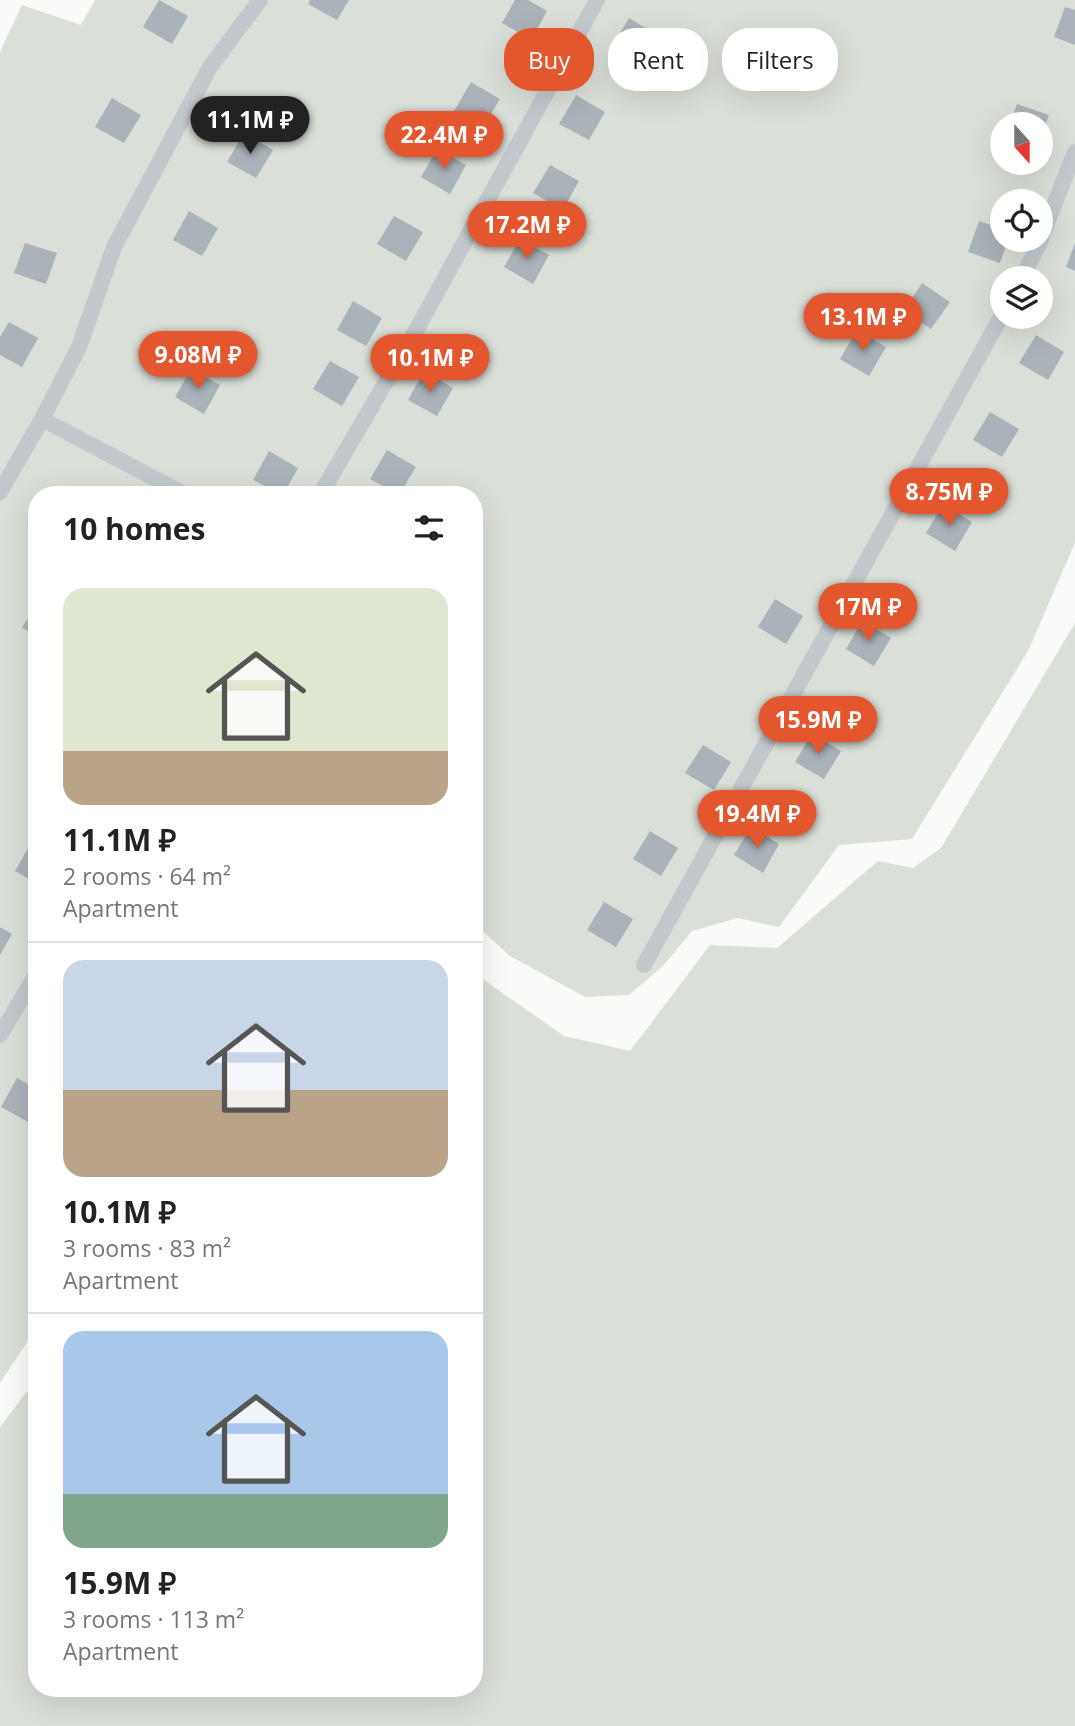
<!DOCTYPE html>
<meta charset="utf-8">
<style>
body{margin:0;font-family:"Open Sans",sans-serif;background:#f2f2f2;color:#222;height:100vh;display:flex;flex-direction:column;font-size:26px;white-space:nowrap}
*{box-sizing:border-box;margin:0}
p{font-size:23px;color:#767676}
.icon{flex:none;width:38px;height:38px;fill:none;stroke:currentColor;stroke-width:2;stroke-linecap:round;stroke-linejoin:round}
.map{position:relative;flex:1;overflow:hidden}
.drawer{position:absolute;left:28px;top:486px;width:455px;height:1211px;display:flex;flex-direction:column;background:#fff;border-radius:28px;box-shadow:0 7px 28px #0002}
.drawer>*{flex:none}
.hud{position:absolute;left:504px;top:28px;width:466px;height:63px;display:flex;gap:14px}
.needle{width:46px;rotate:159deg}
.controls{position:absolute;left:990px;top:112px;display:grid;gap:14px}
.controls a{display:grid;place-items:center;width:63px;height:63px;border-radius:50%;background:#fff;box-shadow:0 7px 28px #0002;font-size:35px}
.price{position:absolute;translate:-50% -60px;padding:0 16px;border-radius:24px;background:#e4572e;color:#fff;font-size:23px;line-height:46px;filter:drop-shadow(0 2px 4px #0008)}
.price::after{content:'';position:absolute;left:50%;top:42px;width:21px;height:16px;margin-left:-10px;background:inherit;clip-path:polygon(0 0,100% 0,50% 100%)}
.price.active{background:#222;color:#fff}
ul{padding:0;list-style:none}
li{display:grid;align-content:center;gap:14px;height:371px;padding:0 35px}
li+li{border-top:2px solid #e0e0e0}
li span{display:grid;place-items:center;height:217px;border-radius:21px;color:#555}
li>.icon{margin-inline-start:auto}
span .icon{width:126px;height:126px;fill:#fffc;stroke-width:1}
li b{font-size:30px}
h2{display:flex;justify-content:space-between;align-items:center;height:84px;padding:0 35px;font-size:30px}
.pill{padding:0 24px;border-radius:28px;background:#fff;box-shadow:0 7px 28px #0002;font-size:24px;line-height:63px}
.pill.active{background:#e4572e;color:#fff}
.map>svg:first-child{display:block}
</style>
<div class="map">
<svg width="1075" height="1726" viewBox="0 0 1075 1726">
<rect width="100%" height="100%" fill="#fafaf8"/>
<g fill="#dadfd7" fill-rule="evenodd">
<path d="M95,0H1075V543L1028,651L912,839L839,845L779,927L738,918L692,931L663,966L629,995L585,997L510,956L474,923V495H37V1327L0,1383V52L22,5L81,25ZM1003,124H1041V163H1003ZM1003,201H1041V240H1003ZM1003,278H1041V317H1003Z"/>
<path d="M1075,623V1726H0V1427L37,1378V1689H474V973L564,1036L630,1051L710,945L777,948L878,861L913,868L941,848Z"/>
</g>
<g fill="#aab3b9">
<path d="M159,0L188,16L172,44L143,27Z"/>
<path d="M310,0H349L337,20L308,4Z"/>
<path d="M515,0H528L547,11L531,40L502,23Z"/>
<path d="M1065,7L1075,10V45L1054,37Z"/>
<path d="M629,18L657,35L641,63L612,47Z"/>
<path d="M471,82L500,99L483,127L454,111Z"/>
<path d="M576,95L605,112L589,140L559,124Z"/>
<path d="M112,98L141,115L124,143L95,127Z"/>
<path d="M1017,104L1049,115L1042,134L1041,124H1010Z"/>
<path d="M244,133L273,150L256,178L227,162Z"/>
<path d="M437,149L466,165L450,194L421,177Z"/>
<path d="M550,165L579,181L563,210L533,193Z"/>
<path d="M189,211L218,228L202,256L173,240Z"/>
<path d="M394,216L423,232L406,261L377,244Z"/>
<path d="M979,221L1003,229V240H1008L1000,263L968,252Z"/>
<path d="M520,239L549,255L533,284L504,267Z"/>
<path d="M25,243L57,253L46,284L14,273Z"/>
<path d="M1075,243V271L1066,267Z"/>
<path d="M922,283L950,302L931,329L904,310Z"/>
<path d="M353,301L382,318L366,346L337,330Z"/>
<path d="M9,322L38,338L22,367L0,355V337Z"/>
<path d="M857,330L886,347L869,376L840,359Z"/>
<path d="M1036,335L1064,352L1048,380L1019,363Z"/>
<path d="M330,361L359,377L342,406L313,389Z"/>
<path d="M191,369L220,385L204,414L175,397Z"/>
<path d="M424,371L453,388L437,416L408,400Z"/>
<path d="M990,412L1019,429L1002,457L973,440Z"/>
<path d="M387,450L416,467L399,495L370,479Z"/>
<path d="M269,451L298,468L283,495L253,480Z"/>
<path d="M943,505L972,522L955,551L926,533Z"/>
<path d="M775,599L803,616L786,644L758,627Z"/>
<path d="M37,603V636L22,628Z"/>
<path d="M862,621L891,638L874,666L846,649Z"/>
<path d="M812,734L841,751L824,779L795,762Z"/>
<path d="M703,745L731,762L714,790L685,773Z"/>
<path d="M751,827L779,844L763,873L734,855Z"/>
<path d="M650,831L678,848L661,876L633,859Z"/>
<path d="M31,843L37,846V884L15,871Z"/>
<path d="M604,902L633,919L616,947L587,930Z"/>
<path d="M0,927L12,934L0,955Z"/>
<path d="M17,1078L37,1089V1111L30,1123L1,1107Z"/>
</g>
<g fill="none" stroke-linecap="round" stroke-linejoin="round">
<g stroke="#c3c8cc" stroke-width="16">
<path d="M1041,238L1075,152"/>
<path d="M1022,278L1041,240"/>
<path d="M42,419L186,495"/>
<path d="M0,492L42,419L79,347L114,247L210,67L260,0"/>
<path d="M320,495L418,327L597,0"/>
<path d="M644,965L1003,313"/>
<path d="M0,1035L37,973"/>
</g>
</g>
</svg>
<div class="controls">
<a><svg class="needle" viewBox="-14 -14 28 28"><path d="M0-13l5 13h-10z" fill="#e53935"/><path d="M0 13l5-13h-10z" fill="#767676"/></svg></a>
<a><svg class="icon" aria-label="locate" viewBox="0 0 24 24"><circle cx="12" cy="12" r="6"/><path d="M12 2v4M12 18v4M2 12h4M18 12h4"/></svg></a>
<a><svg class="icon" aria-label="layers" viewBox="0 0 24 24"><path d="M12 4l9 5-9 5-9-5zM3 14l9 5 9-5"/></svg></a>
</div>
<b class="price active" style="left:250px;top:156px">11.1M ₽</b>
<b class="price" style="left:444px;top:171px">22.4M ₽</b>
<b class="price" style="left:527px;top:261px">17.2M ₽</b>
<b class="price" style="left:863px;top:353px">13.1M ₽</b>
<b class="price" style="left:198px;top:391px">9.08M ₽</b>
<b class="price" style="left:430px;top:394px">10.1M ₽</b>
<b class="price" style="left:949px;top:528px">8.75M ₽</b>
<b class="price" style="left:868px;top:643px">17M ₽</b>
<b class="price" style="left:818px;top:756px">15.9M ₽</b>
<b class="price" style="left:757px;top:850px">19.4M ₽</b>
<div class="hud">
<a class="pill active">Buy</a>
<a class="pill">Rent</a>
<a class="pill">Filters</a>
</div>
<section class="drawer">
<h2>10 homes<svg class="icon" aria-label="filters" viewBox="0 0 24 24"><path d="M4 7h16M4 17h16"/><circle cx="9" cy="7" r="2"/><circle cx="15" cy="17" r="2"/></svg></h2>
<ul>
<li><span style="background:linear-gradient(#dfe7d0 75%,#b9a48a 0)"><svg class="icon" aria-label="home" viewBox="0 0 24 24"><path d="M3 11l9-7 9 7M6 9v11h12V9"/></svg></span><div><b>11.1M ₽</b><p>2 rooms · 64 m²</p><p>Apartment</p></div></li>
<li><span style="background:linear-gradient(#c9d6e8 60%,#b9a48a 0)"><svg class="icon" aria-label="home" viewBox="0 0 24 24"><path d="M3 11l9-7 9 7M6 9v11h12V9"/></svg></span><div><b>10.1M ₽</b><p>3 rooms · 83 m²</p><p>Apartment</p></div></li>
<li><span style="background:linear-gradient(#a9c7e8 75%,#7fa58c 0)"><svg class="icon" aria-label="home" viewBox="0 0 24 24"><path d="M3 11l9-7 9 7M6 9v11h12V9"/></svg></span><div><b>15.9M ₽</b><p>3 rooms · 113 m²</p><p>Apartment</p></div></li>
</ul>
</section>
</div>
